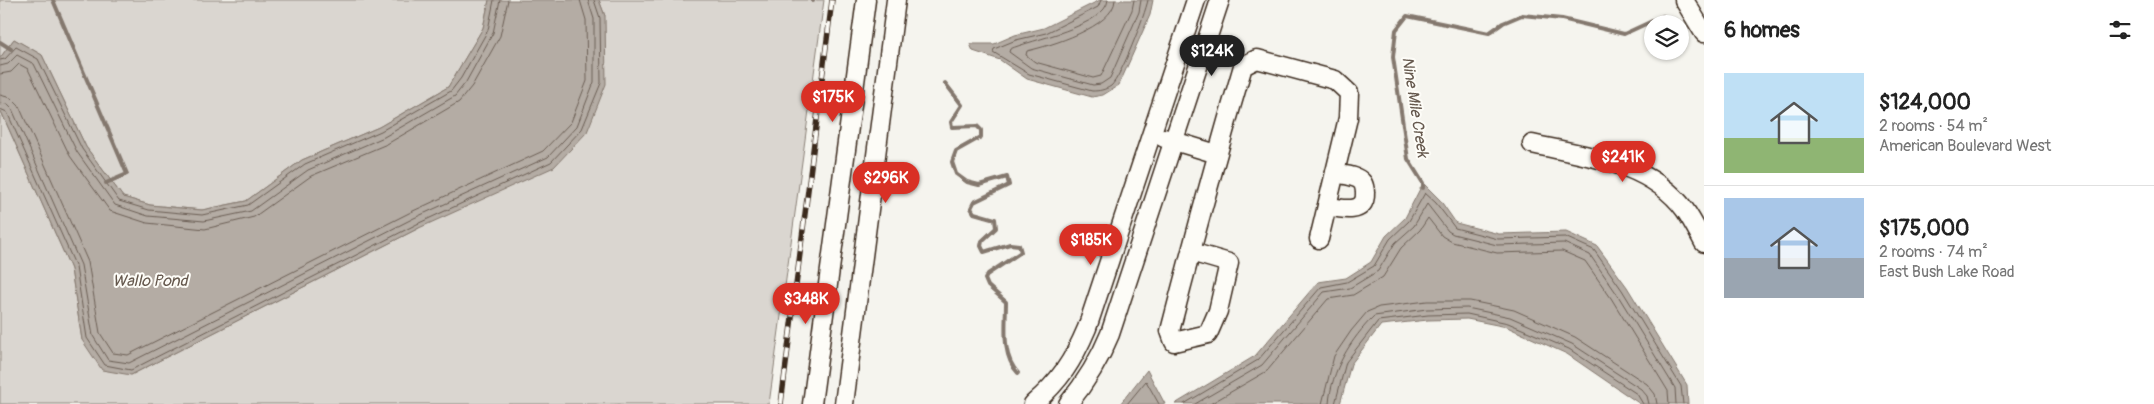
<!DOCTYPE html>
<meta charset="utf-8">
<style>
body{margin:0;font-family:Pangolin,sans-serif;background:#f6f6f6;color:#222;height:100vh;display:flex;flex-direction:column;font-size:19px;white-space:nowrap}
*{box-sizing:border-box;margin:0}
p{font-size:16px;color:#767676}
.icon{flex:none;width:28px;height:28px;fill:none;stroke:currentColor;stroke-width:2;stroke-linecap:round;stroke-linejoin:round}
.map{position:relative;flex:1;overflow:hidden}
.sheet{display:flex;flex-direction:column;background:#fff;width:450px}
.sheet>*{flex:none}
.fabs{position:absolute;left:1644px;top:15px;display:grid;gap:10px}
.fabs a{display:grid;place-items:center;width:45px;height:45px;border-radius:50%;background:#fff;box-shadow:0 1px 4px #0004;font-size:25px}
.price{position:absolute;translate:-50% -42px;padding:0 11px;border-radius:18px;background:#d93025;color:#fff;font-size:16px;line-height:32px;filter:drop-shadow(0 1px 2px #0008)}
.price::after{content:'';position:absolute;left:50%;top:30px;width:15px;height:11px;margin-left:-8px;background:inherit;clip-path:polygon(0 0,100% 0,50% 100%)}
.price.selected{background:#222;color:#fff}
ul{padding:0;list-style:none}
li{display:flex;align-items:center;gap:15px;height:125px;padding:0 20px}
li+li{border-top:1px solid #e0e0e0}
li span{display:grid;place-items:center;flex:none;width:140px;height:100px;border-radius:0px;color:#555}
li>.icon{margin-inline-start:auto}
span .icon{width:60px;height:60px;fill:#fffc;stroke-width:1}
li b{font-size:21px}
h2{display:flex;justify-content:space-between;align-items:center;height:60px;padding:0 20px;font-size:21px}
main{display:flex;flex:1;min-height:0}
.map>svg:first-child{display:block}
</style>
<main>
<div class="map">
<svg width="1704" height="404" viewBox="0 0 1704 404">
<rect width="100%" height="100%" fill="#f5f4ee"/>
<filter id="ink" filterUnits="userSpaceOnUse"><feTurbulence type="fractalNoise" baseFrequency=".02" numOctaves="2"/><feDisplacementMap in="SourceGraphic" scale="10" xChannelSelector="R" yChannelSelector="G"/><feConvolveMatrix kernelMatrix="1 2 1 2 8 2 1 2 1" color-interpolation-filters="sRGB"/></filter>
<g filter="url(#ink)">
<g fill="#dad6d0" stroke="#8a8077">
<path d="M0,0H489L483,28L448,87L379,127L302,160L246,201L202,210L150,205L123,197L86,147L42,55L14,39L0,58Z"/>
<path d="M599,0H824L769,404H0V109L71,269L82,340L131,375L419,228L605,16Z"/>
</g>
<g fill="#b4aca4" stroke="#84786e">
<path d="M489,0H599L605,16L606,84L587,132L554,167L419,228L131,375L102,370L82,340L71,269L0,109V58L14,39L42,55L86,147L123,197L150,205L202,210L246,201L302,160L379,127L448,87L483,28Z"/>
<path d="M1100,0H1153L1150,15L1119,85L1103,95L1092,97L1027,79L1000,60L973,51L970,44H994L1015,35L1044,28Z"/>
<path d="M1423,183L1440,200L1456,223L1499,234L1566,232L1597,246L1627,287L1687,385L1688,404H1640L1567,354L1507,327L1467,319L1428,320L1381,325L1351,364L1340,404H1175L1255,356L1318,282L1346,278L1371,262L1386,236L1405,218Z"/>
<path d="M1147,370L1165,404H1120Z"/>
</g>
<g fill="none" stroke-linecap="round" stroke-linejoin="round">
<g stroke="#6b5e54" stroke-width="1">
<path d="M1101,0L1098,7L1046,33L1016,40L994,49L993,52L1029,74L1092,91C1099,91 1105,90 1111,86C1121,77 1145,15 1148,0"/>
<path d="M1108,0C1106,26 1030,40 1010,49L1009,52L1031,68L1093,85L1101,84L1110,78L1139,12L1141,0"/>
<path d="M1115,0C1114,27 1049,46 1027,51L1026,55L1035,62L1093,78L1101,76L1132,10L1134,0"/>
<path d="M0,60L5,59L16,47L38,59L82,149L119,201L149,210L202,215L248,205L305,164L381,131L451,91L461,78L488,30L494,0"/>
<path d="M0,66L8,64L17,55L34,64L77,152L115,205L148,216L204,221L251,211L308,170L384,137L455,96L466,82L493,33L500,0"/>
<path d="M0,74L11,72L19,64L28,69L70,156L110,211L147,223L205,229L254,217L311,176L387,144L459,102L472,86L500,36L508,0"/>
<path d="M0,95L11,98L19,106L88,262L100,333L113,353L128,355L411,212L543,151L571,122L587,81L586,20L580,0"/>
<path d="M0,103L7,104L12,109L81,265L93,336L108,360L129,363L414,218L548,157L577,126L594,82V19L588,0"/>
<path d="M0,109L7,112L76,267L87,338L105,365L131,370L417,224L551,162L582,129L601,83L600,18L594,0"/>
<path d="M1127,404L1146,381L1159,404"/>
<path d="M1184,404L1258,360L1321,287L1347,282L1374,266L1390,239L1409,221L1425,193L1436,203L1455,228L1498,239L1565,237L1594,250L1622,290L1681,386L1683,404"/>
<path d="M1195,404L1262,365L1324,292L1350,288L1378,271L1395,243L1414,226L1427,204L1448,231L1453,234L1497,245L1564,243L1590,255L1617,294L1675,388L1676,404"/>
<path d="M1210,404L1267,371L1328,299L1353,295L1383,277L1401,248L1420,230L1428,218L1442,236L1452,242L1497,253L1562,251L1585,261L1611,298L1668,391L1669,404"/>
<path d="M1322,404L1334,356L1351,331L1367,312L1379,307L1427,301H1470L1514,310L1575,337L1647,384L1655,394L1657,404"/>
<path d="M1329,404C1331,370 1351,339 1374,316L1427,309L1467,308L1510,317L1572,344L1641,389L1647,396L1649,404"/>
<path d="M1335,404L1346,362L1378,321L1428,315L1467,314L1508,323L1569,349L1637,394L1643,404"/>
</g>
<g stroke="#84786e" stroke-width="4">
<path d="M53,0L127,174L106,183"/>
<path d="M813,0V1"/>
<path d="M0,42L11,49"/>
<path d="M945,83L962,105L951,122L952,127L977,126L981,130V137L956,151L952,162L956,174L967,182L979,185L1007,177L1009,185L974,202L971,208L974,213L995,219L996,228L982,241L981,246L984,252L1010,244L1019,245L1021,252L988,274L985,279L988,286L1006,302C1006,326 1001,355 1018,373"/>
<path d="M1423,188V183L1408,159L1393,57L1396,30L1407,16L1489,33L1503,23L1522,15L1562,19L1624,34L1663,16"/>
</g>
<g stroke="#3b2a1e" stroke-width="21">
<g id="minor">
<path d="M1684,0L1704,33"/>
<path d="M1164,138L1217,154"/>
<path d="M1532,144C1585,156 1650,162 1685,210C1692,220 1698,232 1704,243"/>
<path d="M1327,206C1341,209 1366,215 1365,193C1365,190 1364,184 1362,182C1356,175 1343,175 1335,173"/>
<path d="M1191,252L1229,263L1218,311L1208,334L1174,342L1170,331C1193,242 1217,154 1243,66L1257,59L1335,80L1349,93L1348,118L1319,239"/>
<path d="M812,404L866,0"/>
<path d="M844,404L896,0"/>
<path d="M1033,404C1060,381 1073,361 1087,328L1196,0"/>
<path d="M1068,404C1086,382 1099,361 1110,334L1220,0"/>
</g>
</g>
<use href="#minor" stroke="#fdfcf7" stroke-width="18"/>
<g stroke="#3b2a1e" stroke-width="5.5">
<path id="rail" d="M781,404L832,0"/>
</g>
<use href="#rail" stroke="#fdfcf7" stroke-width="4" stroke-dasharray="11" stroke-linecap="butt"/>
</g>
</g>
<g text-anchor="middle" dominant-baseline="central" stroke-width="4" stroke-linejoin="round" paint-order="stroke">
<g font-size="16" font-style="italic" fill="#65584d" stroke="#fdfcf7">
<text transform="translate(1415 107) rotate(81)">Nine Mile Creek</text>
<text x="150" y="281">Wallo Pond</text>
</g>
</g>
</svg>
<div class="fabs">
<a><svg class="icon" aria-label="layers" viewBox="0 0 24 24"><path d="M12 4l9 5-9 5-9-5zM3 14l9 5 9-5"/></svg></a>
</div>
<b class="price selected" style="left:1212px;top:77px">$124K</b>
<b class="price" style="left:833px;top:123px">$175K</b>
<b class="price" style="left:1623px;top:183px">$241K</b>
<b class="price" style="left:886px;top:204px">$296K</b>
<b class="price" style="left:1091px;top:266px">$185K</b>
<b class="price" style="left:806px;top:325px">$348K</b>
</div>
<section class="sheet">
<h2>6 homes<svg class="icon" aria-label="filters" viewBox="0 0 24 24"><path d="M4 7h16M4 17h16"/><circle cx="9" cy="7" r="2"/><circle cx="15" cy="17" r="2"/></svg></h2>
<ul>
<li><span style="background:linear-gradient(#bfe0f5 65%,#8fb573 0)"><svg class="icon" aria-label="home" viewBox="0 0 24 24"><path d="M3 11l9-7 9 7M6 9v11h12V9"/></svg></span><div><b>$124,000</b><p>2 rooms · 54 m²</p><p>American Boulevard West</p></div></li>
<li><span style="background:linear-gradient(#a9c7e8 60%,#9aa5b1 0)"><svg class="icon" aria-label="home" viewBox="0 0 24 24"><path d="M3 11l9-7 9 7M6 9v11h12V9"/></svg></span><div><b>$175,000</b><p>2 rooms · 74 m²</p><p>East Bush Lake Road</p></div></li>
</ul>
</section>
</main>
